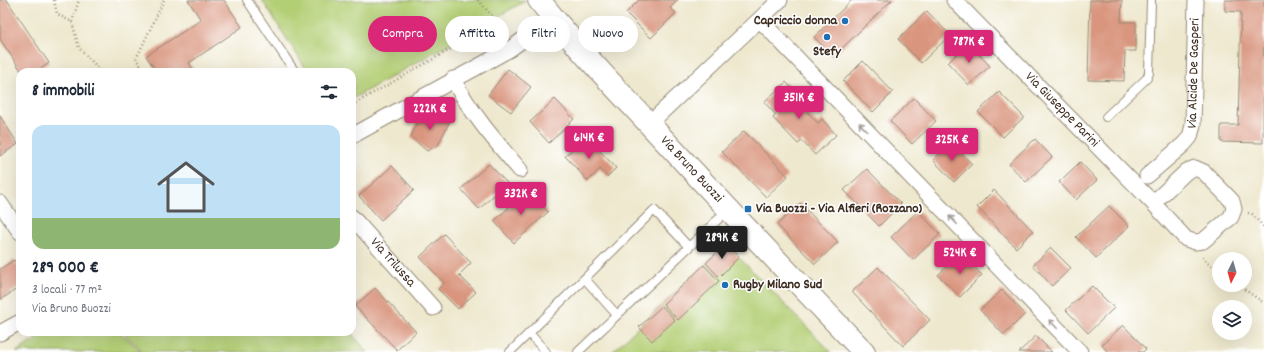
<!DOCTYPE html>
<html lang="it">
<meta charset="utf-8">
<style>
body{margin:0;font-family:Dekko,sans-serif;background:#f6f6f7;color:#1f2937;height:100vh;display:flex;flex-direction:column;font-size:15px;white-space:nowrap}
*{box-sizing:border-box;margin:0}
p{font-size:13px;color:#747a83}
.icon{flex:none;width:22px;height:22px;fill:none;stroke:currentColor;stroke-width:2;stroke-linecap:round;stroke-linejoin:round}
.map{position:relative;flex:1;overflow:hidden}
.drawer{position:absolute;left:16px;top:68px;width:340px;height:268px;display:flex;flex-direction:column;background:#fff;border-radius:12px;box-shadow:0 4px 16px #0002}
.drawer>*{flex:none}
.guide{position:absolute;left:368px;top:16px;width:380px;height:36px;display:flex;gap:8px}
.needle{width:26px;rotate:185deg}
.controls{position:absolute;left:1212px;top:252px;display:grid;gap:8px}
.controls a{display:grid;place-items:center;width:40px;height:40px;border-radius:50%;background:#fff;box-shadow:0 4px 16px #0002;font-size:20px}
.price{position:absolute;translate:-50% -34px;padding:0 9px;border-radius:4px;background:#db2777;color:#fff;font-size:13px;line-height:26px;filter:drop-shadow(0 1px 2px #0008)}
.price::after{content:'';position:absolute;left:50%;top:24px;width:12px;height:9px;margin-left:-6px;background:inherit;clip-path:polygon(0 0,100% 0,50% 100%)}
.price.selected{background:#222;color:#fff}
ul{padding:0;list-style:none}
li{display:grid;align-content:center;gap:8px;height:212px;padding:0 16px}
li+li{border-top:1px solid #e0e1e3}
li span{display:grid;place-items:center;height:124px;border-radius:12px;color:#555}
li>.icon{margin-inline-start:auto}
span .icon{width:72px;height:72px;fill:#fffc;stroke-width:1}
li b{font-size:17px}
h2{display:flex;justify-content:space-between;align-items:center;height:48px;padding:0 16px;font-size:17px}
.chip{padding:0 14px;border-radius:18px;background:#fff;box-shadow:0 4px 16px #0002;font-size:14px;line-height:36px}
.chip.selected{background:#db2777;color:#fff}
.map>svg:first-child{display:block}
</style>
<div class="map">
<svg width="1264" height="352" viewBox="0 0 1264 352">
<rect width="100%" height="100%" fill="#fff"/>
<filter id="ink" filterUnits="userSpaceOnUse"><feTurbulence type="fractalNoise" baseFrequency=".025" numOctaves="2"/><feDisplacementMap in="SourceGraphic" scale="8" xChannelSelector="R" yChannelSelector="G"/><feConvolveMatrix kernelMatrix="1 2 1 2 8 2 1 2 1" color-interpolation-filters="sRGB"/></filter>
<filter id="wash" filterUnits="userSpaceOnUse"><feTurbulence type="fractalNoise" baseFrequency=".012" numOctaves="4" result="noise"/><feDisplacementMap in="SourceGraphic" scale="16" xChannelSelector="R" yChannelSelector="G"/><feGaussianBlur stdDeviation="0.9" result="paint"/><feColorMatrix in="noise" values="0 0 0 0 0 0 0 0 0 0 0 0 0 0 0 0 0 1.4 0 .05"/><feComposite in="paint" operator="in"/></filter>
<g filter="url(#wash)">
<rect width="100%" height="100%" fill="#eee8ce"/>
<g fill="#b3cf75" stroke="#777c4a">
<path d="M262,0H525V1L352,99V72H308Z"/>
<path d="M726,244L831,352H612Z"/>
<path d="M48,332H119L142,352H16Z"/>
<path d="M122,332H350L368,352H144Z"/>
</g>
<g id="blocks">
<g fill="#d9957e">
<path d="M1,0H7L49,63L36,72H22L0,39V1Z"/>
<path d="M188,0H224L242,27L189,63L195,72H157L146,56L201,20Z"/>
<path d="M639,0H678L670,8L676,13L651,38L626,13Z"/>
<path d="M852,0H892L833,57L814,37Z"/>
<path d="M1090,0H1122L1121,22H1136V51H1125L1124,81L1088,80Z"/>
<path d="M1225,0H1264L1263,143L1221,142V125H1238L1241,12L1225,11Z"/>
<path d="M927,11L950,35L921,63L898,39Z"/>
<path d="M968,43L990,66L969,85L948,63Z"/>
<path d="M863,61L893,92L873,112L843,81Z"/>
<path d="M508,69L531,87L511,112L488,95Z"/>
<path d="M786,82L799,96L795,100L818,123L822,119L836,135L815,155L802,141L798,144L773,118L776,115L764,102Z"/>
<path d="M999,92L1024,117L1003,137L978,112Z"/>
<path d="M914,98L936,121L912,144L890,121Z"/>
<path d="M555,99L574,119L549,143L530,122Z"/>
<path d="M442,114L450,121L438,145L427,151L411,137L417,121L429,116L431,120Z"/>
<path d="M0,116L18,144L0,156Z"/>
<path d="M744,131L788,176L766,197L722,152Z"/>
<path d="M586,136L616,168L607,177L600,169L588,181L565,156Z"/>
<path d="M1035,139L1052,157L1026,182L1009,164Z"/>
<path d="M951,142L972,164L954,182L933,160Z"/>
<path d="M1080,162L1097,180L1076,200L1059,182Z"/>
<path d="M489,164L507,183L479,209L461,189Z"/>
<path d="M392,166L414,190L381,220L359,196Z"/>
<path d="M867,169L901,204L879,226L844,190Z"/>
<path d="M528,190L548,212L514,243L494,221Z"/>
<path d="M994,190L1033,231L1016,248L977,207Z"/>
<path d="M800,203L838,242L815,264L777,225Z"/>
<path d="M1109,206L1129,226L1096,258L1076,237Z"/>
<path d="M918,211L940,234L913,260L891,237Z"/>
<path d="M444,234L471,263L459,275L476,292L458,309L438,289L444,283L420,257Z"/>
<path d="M726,244L739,257L719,277L706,263Z"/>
<path d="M1051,248L1071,268L1052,286L1033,265Z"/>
<path d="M961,253L982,275L960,297L938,275Z"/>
<path d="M14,260L20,269V287L0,300V269Z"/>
<path d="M704,265L719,281L678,320L663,304Z"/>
<path d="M878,267L930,320L903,346L852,292Z"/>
<path d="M1092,286L1114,308L1088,333L1066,310Z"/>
<path d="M375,288L416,332L397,350L355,306Z"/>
<path d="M1002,290L1025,314L1004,335L980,310Z"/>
<path d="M662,306L675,320L652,341L639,327Z"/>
<path d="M1123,325L1146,349L1143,352H1108L1102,345Z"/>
<path d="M1036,336L1052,352H1019Z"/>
</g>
</g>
</g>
<g filter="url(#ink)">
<use href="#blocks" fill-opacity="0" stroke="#948976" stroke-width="1"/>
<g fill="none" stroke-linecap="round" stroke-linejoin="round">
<g stroke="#948976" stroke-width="10">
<g id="service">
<path d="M247,0L295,72"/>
<path d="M1106,117L1147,78L1149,73L1151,0"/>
<path d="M585,279L617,315"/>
<path d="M529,333L546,352"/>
<path d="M510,352L654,210L689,247"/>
<path d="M578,352L728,210"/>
</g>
</g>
<g stroke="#948976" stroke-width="17">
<g id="minor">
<path id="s1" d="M954,0L1153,203L1186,239L1195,242L1203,241L1231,217L1234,209L1232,201L1204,172L1195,168L1187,171L1153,203"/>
<path d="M760,20L1080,352"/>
<path d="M453,79C470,112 496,142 520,170"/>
<path d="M649,124L780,0"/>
<path d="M352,136L510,49L553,18"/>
<path id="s2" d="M1147,176L1184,144L1190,137L1193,125L1196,0"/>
<path d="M0,203L20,232"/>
<path id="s3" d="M352,217L433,308"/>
<path d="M0,333L20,322"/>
</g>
</g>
<g stroke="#948976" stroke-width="24">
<g id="secondary">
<path id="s4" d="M539,0C574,45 614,86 652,127C722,203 793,278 864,352"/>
</g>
</g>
<g stroke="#948976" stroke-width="2.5" stroke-dasharray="1 3" stroke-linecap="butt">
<path d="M54,0L57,14L72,22L79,48L102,72"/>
<path d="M478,0L494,18L503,35"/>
<path d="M72,22L79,0"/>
<path d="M145,72L136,59L164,0"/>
<path d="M352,105L497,23"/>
<path d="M1248,213L1252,214L1264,227"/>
<path d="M1203,257L1206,262L1219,271"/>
<path d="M1238,285L1264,303"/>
</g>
<use href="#service" stroke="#fff" stroke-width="8"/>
<use href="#minor" stroke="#fff" stroke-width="15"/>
<use href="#secondary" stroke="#fff" stroke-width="22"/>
</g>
<defs><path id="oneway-shaft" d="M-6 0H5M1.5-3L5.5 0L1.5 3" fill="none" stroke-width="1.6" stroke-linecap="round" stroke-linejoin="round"/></defs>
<g stroke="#a79f9a">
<use href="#oneway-shaft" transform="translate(863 127) rotate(-134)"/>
<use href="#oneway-shaft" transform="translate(953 220) rotate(-134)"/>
<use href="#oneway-shaft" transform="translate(1053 324) rotate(-134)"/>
</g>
</g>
<g fill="#1f6fb2" stroke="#fff" stroke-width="1.5">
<circle cx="845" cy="21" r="4"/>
<circle cx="827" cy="37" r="4"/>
<rect x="744" y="205" width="8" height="8" rx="2"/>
<circle cx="725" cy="285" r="4"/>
</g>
<g text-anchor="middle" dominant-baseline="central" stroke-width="3" stroke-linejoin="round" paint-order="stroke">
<g font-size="14" font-weight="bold" fill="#3b2a1e" stroke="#fff" text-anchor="start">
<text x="837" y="21" text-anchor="end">Capriccio donna</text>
<text x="827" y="52" text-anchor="middle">Stefy</text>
<text x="756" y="209">Via Buozzi - Via Alfieri (Rozzano)</text>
<text x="733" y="285">Rugby Milano Sud</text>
</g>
<g font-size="14" fill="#3b2a1e" stroke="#fff">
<text stroke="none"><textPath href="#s2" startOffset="122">Via Alcide De Gasperi</textPath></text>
<text stroke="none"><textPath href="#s1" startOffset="154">Via Giuseppe Parini</textPath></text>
<text stroke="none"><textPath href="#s4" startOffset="228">Via Bruno Buozzi</textPath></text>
<text stroke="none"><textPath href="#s3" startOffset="61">Via Trilussa</textPath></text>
</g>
</g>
</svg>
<div class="controls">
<a><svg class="needle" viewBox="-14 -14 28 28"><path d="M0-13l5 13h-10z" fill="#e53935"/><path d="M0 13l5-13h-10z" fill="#747a83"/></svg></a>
<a><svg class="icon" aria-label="layers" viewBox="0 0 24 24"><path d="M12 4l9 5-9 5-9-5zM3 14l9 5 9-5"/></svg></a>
</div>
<b class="price" style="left:969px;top:64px">787K €</b>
<b class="price" style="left:799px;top:120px">351K €</b>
<b class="price" style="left:430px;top:131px">222K €</b>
<b class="price" style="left:589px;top:160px">614K €</b>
<b class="price" style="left:952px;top:162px">325K €</b>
<b class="price" style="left:521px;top:216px">332K €</b>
<b class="price selected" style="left:722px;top:260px">289K €</b>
<b class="price" style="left:960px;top:275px">524K €</b>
<div class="guide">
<a class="chip selected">Compra</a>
<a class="chip">Affitta</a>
<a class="chip">Filtri</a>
<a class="chip">Nuovo</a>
</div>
<section class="drawer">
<h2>8 immobili<svg class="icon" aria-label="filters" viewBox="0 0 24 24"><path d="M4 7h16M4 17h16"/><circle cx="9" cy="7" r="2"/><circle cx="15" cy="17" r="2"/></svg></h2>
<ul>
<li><span style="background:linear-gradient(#bfe0f5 75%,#8fb573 0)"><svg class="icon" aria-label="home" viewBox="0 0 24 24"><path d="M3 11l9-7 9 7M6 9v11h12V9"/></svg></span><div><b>289 000 €</b><p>3 locali · 77 m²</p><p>Via Bruno Buozzi</p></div></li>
</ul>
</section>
</div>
